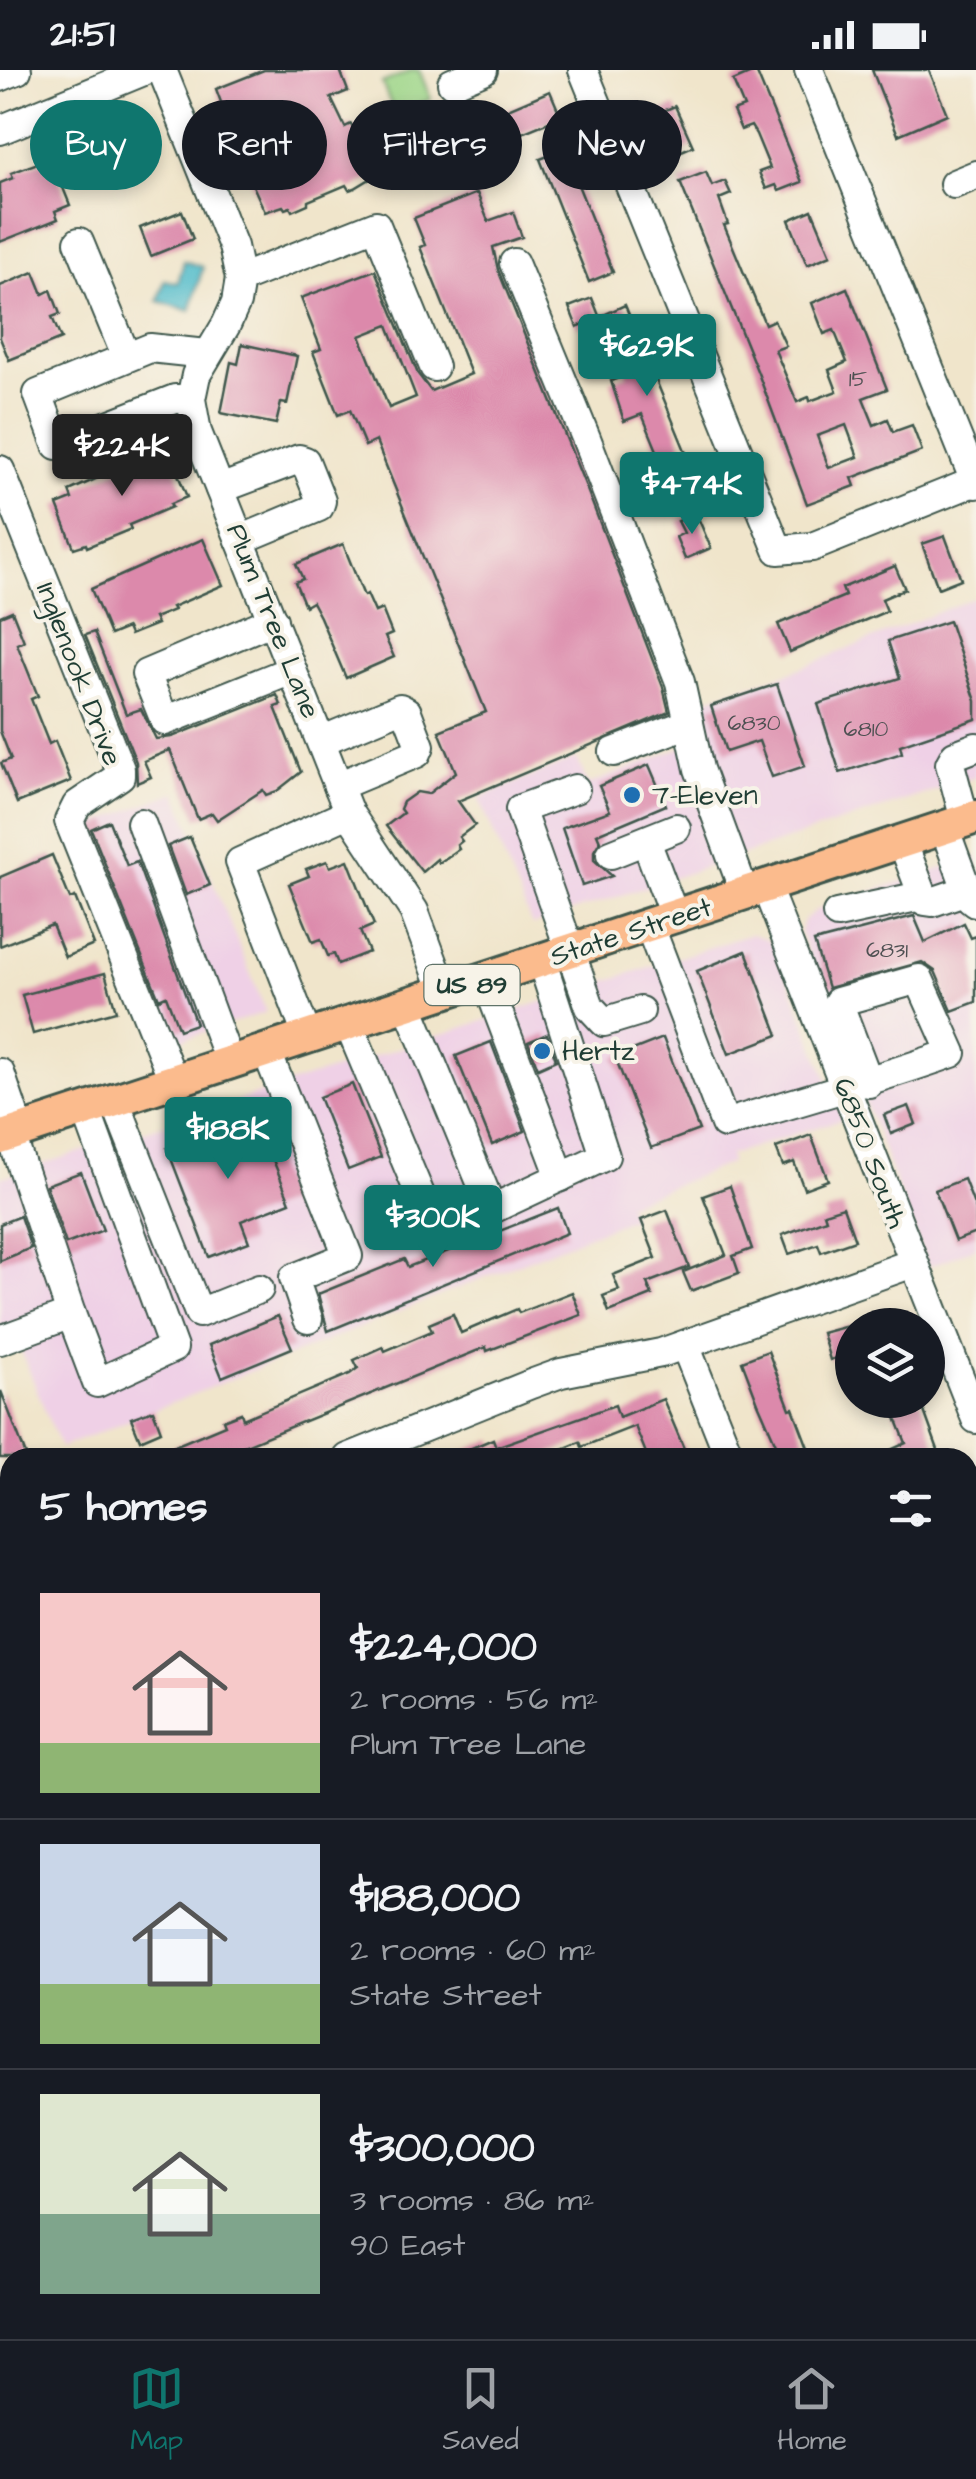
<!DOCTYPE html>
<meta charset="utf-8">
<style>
body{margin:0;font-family:"Architects Daughter",sans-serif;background:#20242c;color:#f1f3f6;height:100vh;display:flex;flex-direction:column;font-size:38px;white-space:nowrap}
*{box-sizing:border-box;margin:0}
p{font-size:32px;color:#9ea1a6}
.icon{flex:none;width:55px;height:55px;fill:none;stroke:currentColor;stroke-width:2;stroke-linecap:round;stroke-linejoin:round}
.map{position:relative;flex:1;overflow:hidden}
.side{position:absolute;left:0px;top:1378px;width:978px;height:892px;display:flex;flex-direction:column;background:#171b24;border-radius:30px 30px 0 0;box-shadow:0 5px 15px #0003}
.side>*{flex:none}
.banner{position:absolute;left:30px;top:30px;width:918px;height:90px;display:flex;gap:20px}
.controls{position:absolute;left:835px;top:1238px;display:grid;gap:20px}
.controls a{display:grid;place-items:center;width:110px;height:110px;border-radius:50%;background:#171b24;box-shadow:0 5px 15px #0003;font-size:50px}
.price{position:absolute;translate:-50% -85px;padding:0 22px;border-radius:10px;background:#0f766e;color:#fff;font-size:32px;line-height:65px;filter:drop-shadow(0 2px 5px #0008)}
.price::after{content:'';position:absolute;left:50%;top:60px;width:30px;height:22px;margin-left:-15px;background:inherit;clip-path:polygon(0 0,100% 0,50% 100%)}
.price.selected{background:#222;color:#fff}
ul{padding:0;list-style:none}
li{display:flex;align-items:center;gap:30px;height:250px;padding:0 40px}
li+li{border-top:2px solid #363941}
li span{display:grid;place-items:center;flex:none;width:280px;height:200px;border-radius:0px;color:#555}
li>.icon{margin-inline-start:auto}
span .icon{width:120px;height:120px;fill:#fffc;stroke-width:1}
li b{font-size:42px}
h2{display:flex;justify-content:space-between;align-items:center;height:120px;padding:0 40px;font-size:42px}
.tag{padding:0 35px;border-radius:45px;background:#171b24;box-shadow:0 5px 15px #0003;font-size:35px;line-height:90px}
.tag.selected{background:#0f766e;color:#fff}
.status{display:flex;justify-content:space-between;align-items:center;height:70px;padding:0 50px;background:#171b24;direction:ltr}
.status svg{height:28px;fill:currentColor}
.menu{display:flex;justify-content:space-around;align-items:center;height:140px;border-top:2px solid #363941;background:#171b24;font-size:28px;color:#9ea1a6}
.menu a{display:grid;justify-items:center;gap:5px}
.menu .selected{color:#0f766e}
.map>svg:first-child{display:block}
</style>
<div class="status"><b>21:51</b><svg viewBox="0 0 49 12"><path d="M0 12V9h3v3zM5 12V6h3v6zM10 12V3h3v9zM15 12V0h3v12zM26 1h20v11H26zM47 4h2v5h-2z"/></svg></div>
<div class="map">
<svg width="976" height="2269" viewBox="0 0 976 2269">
<rect width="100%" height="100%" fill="#f7f3e8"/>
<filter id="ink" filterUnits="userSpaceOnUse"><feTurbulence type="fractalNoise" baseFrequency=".01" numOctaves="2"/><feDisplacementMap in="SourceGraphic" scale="20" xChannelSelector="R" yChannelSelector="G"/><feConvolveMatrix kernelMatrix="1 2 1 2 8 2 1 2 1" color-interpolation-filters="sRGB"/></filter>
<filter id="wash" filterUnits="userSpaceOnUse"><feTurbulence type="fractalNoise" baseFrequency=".0048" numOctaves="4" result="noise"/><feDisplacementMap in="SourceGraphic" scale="40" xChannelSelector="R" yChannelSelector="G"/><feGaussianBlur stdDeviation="2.25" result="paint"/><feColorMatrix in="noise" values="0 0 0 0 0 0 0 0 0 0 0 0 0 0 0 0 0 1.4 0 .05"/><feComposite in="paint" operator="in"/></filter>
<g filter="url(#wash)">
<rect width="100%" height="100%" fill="#f0e5cb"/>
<g fill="#efd0e6">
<path d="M976,527V707L532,855L479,728L577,688L588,715L707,667L699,631L786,604Z"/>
<path d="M176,722L266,942L172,973L85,758Z"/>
<path d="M976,787V1177L928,1197L800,862L804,850L818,839Z"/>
<path d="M751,864L768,870L777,881L843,1049L729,1085L730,1093L627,1134L632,1148L60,1378L17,1270L0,1277V1108Z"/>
<path d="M410,2260H872L875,2269H413Z"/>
</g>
<g fill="#9cd587" stroke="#5e895e" stroke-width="2.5">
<path d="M413,0H419L431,29L395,44L382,13Z"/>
<path d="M437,34L453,69L408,90L393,53Z"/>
<path d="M410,2260H636L614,2269H413Z"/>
</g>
<path fill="#4fbbca" stroke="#377c7f" stroke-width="2.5" d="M184,191L203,197L190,241L158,231L165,210L178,213Z"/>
<g id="blocks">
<g fill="#dc89ab" fill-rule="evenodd">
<path d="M264,0H340L348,21L331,28L345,57L351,54L353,59L371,52L388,98L355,118L349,120L346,115L308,131V134L292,141L290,137L285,139L283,136L265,142L245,98L265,89L263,84L269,82L268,79L290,70L278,41L231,59L216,19Z"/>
<path d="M872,0H929L947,44L898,65Z"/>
<path d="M756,1L802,112L779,121L776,115L766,119L759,102L770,98L756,64L751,56L741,60L733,41L744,37L733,11Z"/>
<path d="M550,21L561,47L505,70L494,45Z"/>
<path d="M675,36L693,76L670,86L652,46Z"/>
<path d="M564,80L613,202L589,212L540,89Z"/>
<path d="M51,88L70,135L55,141L58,149L0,172V113L13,108L11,103Z"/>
<path d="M706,102L712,116L725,111L731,124L719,129L728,154L724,155L765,254L774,250L786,276L775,280L797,332L809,327L810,331L837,321L829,300L847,292L834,260L824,264L812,233L847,218L887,319L863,328L874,355L888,349L893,362L912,355L922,381L852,408L855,416L807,434L758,303L680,112ZM846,355L858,387L829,398L817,366Z"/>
<path d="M477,123L488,151L513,142L522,167L493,177L498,200L586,417L663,617L669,642L458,731L475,755L459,767L462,771L457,775L459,779L439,793L437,789L422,802L386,756L403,743L400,739L403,732L417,722L428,724L456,702L439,661L486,642L376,371L365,376L350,340L338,345L313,282L321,279L301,228L375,200L418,304L431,321L471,304L420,177L425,175L414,148ZM388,255L416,327L389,338L360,266Z"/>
<path d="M812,140L831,185L807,195L789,150Z"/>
<path d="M182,141L193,169L151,186L140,158Z"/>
<path d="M34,202L43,224L51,220L60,244L52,247L61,269L9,290L0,268V216Z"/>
<path d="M592,228L600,248L577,257L569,237Z"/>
<path d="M625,235L698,412L674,422L642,344L624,351L611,311L627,305L601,246Z"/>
<path d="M242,274L297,286L287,334L281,333L276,354L221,343L231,292L238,294Z"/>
<path d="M167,377L187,427L170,434L172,437L129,455L131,459L87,477L86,474L74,478L57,435L72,429L69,421Z"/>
<path d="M696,443L711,478L685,489L676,467L684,463L678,451Z"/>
<path d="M945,466L961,509L938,518L922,474Z"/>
<path d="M203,469L223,515L172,537L174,540L154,548L157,554L130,565L127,558L110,565L91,519Z"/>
<path d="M343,474L364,526L367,524L375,542L382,539L392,564L385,567L394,587L346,608L320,547L312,532L305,536L295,512L303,509L296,494Z"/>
<path d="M895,496L905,519L882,529L887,541L790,582L778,554L845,526L842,518Z"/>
<path d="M12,541L24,571L17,574L38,626L31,629L49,674L55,671L71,711L17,733L1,693L11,689L0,661V546Z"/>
<path d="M949,551L976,631V649L900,675L902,683L840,703L818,634L900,608L888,571Z"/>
<path d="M94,562L126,644L141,639L156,669L172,667L277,625L281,635L275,637L301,702L277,721L266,725L263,720L217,750L212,743L198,749L170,680L144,691L151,707L137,713L136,692L85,565Z"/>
<path d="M777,614L805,696L772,707L759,671L726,682L711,636Z"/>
<path d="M649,695L666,735L597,764L600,771L594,781V790L612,806L582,816L562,758L610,741L599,716Z"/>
<path d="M109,751L127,796L137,792L196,954L179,960L166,926L159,929L91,759Z"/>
<path d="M190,767L210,815L186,825L168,776Z"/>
<path d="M52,785L70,829L75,827L94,875L65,887L52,855L0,876V807Z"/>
<path d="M348,790L374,855L360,861L369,882L338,894L334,884L328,886L321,869L313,872L289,814L309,806L306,799L327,791L330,797Z"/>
<path d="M914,846L925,872L964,853L971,868L976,866V932L952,941L935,901L922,892L828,918L814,872Z"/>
<path d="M746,881L778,965L729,984L697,901Z"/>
<path d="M105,903L116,941L33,964L22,925Z"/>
<path d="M547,964L556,990L538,998L528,972Z"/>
<path d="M663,968L699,1060L651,1078L615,987Z"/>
<path d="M491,972L525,1061L492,1075L456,986Z"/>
<path d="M352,1014L381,1087L348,1100L319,1027Z"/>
<path d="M909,1036L916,1054L891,1064L884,1045Z"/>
<path d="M255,1045L290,1132L241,1151L249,1172L209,1187L167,1078Z"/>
<path d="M811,1065L828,1110L804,1119L794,1092L783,1096L776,1078Z"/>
<path d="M81,1102L103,1160L66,1174L46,1115Z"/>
<path d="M964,1109L976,1140V1163L955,1171L935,1120Z"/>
<path d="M730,1116L752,1179L733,1186L739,1203L691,1221L683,1202L726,1185L703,1126Z"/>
<path d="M843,1137L855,1170L821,1182L818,1174L789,1184L782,1165L826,1149L824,1143Z"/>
<path d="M558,1138L567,1163L328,1261L318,1224L404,1189L408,1197Z"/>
<path d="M667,1140L689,1197L647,1213L652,1225L609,1242L603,1226L619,1220L613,1205L656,1188L641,1150Z"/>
<path d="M20,1146L31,1178L0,1191V1154Z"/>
<path d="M572,1222L581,1245L487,1281L486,1277L214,1388H146L225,1355L223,1350L241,1343L243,1349L350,1304L358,1298L354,1290L383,1277L385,1281L432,1261L429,1254L453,1244L461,1263L517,1239L519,1243Z"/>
<path d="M278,1246L292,1278L222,1307L209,1275Z"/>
<path d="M852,1255V1283L830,1290L822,1263Z"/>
<path d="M768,1281L790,1339L793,1338L812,1388H782L758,1333L742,1291Z"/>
<path d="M1,1321L27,1388H0Z"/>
<path d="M663,1329L685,1381L668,1388H648L635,1356L582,1377L580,1372L541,1388H448L493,1369L496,1377L615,1335L619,1347Z"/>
<path d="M889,1330H920L941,1388H873L906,1373Z"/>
<path d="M153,1340L161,1361L140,1370L131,1348Z"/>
</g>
</g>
</g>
<g filter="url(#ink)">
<use href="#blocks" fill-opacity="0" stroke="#3e564b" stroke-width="2.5"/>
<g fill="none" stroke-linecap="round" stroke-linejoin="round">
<g stroke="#3e564b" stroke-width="32">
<g id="minor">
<path d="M162,0L233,176L240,209L236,233L226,255L196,305L191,329L197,362L349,743L414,841L445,924"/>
<path d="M583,0L778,480L812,477L976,411"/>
<path d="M809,0L976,414"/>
<path d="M0,7L17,0"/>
<path d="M452,13L483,0"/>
<path d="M0,60L146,0"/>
<path d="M954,114L976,105"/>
<path d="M79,172L126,286"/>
<path d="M514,193L586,368L680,612L699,699L745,824"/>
<path d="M240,209L376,155L434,297"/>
<path d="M191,329H175L57,375L38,324L150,278L206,284"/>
<path d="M0,400L120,699V706L77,735L69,751L174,1012"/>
<path d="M220,419L299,389L305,391L321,431L319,437L240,470"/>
<path d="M273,550L146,604L165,651L292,600"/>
<path d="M321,671L400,638L407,642L420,676L417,683L338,716"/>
<path d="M614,682L689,653"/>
<path d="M575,719L520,739L590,937L604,952L640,941"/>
<path d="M965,750L950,694L955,685L976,677"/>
<path d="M141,753L230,994"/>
<path d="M944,757L970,828L975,832"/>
<path d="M646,771L675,848"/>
<path d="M902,771L925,831L932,832L967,820"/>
<path d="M611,784L676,758"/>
<path d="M766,817L976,1349"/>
<path d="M837,844L921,826"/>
<path d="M650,857L725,1054C801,1030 877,1010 952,983L919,909L838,932L869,1013"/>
<path d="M486,910L561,1107"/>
<path d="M408,936L492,1139"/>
<path d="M349,955L437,1165L605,1086L542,892"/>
<path d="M308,968L240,792L349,743"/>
<path d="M267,982L348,1186L294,1208L308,1249"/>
<path d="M0,1003L20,1062"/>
<path d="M115,1031L199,1243L259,1219"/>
<path d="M11,1065L71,1244"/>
<path d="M0,1270L71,1244L97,1313L173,1278L86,1040"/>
<path d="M685,1275L730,1388"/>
<path d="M348,1388L531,1314L561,1303L661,1283L913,1193"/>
<path d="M0,1542L10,1572"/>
<path d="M968,1933L976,1955"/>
<path d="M0,2103L10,2099"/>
<path d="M0,2123L10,2148"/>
<path d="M54,2260L58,2269"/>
<path d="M285,2260L288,2269"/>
</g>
</g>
<g stroke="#3e564b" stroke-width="38">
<path id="major" d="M0,1068L976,747"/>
</g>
<use href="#minor" stroke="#fff" stroke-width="28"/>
<use href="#major" stroke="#fbbb8d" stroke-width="32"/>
</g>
</g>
<g fill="#1f6fb2" stroke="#f7f3e8" stroke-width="4">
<circle cx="632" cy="725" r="10"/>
<circle cx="542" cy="981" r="10"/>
</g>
<g text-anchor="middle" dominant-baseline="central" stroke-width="8" stroke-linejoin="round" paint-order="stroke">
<g font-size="22" fill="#4e5052">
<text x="858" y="309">15</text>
<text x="754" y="653">6830</text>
<text x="866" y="659">6810</text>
<text x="887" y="880">6831</text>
</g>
<rect fill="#f7f3e8" stroke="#60746a" stroke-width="2.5" x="424.5" y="895" width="95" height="40" rx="8"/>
<g font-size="25" font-weight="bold" fill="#1f3d34">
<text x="472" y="915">US 89</text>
</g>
<g font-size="28" fill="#1f3d34" stroke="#f7f3e8">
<text transform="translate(273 551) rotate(68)">Plum Tree Lane</text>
<text transform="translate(79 604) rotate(69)">Inglenook Drive</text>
<text transform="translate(631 862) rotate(-18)">State Street</text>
<text transform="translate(870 1083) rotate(69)">6850 South</text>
</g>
<g font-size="28" fill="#1f3d34" stroke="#f7f3e8" text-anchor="start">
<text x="652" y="725">7-Eleven</text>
<text x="562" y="981">Hertz</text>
</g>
</g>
</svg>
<div class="controls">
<a><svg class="icon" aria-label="layers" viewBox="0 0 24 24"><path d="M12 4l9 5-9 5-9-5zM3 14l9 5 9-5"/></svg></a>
</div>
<b class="price" style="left:647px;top:329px">$629K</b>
<b class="price selected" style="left:122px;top:429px">$224K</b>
<b class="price" style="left:692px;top:467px">$474K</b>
<b class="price" style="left:228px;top:1112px">$188K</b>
<b class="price" style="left:433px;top:1200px">$300K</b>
<div class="banner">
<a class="tag selected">Buy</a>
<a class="tag">Rent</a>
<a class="tag">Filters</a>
<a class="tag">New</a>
</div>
<section class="side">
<h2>5 homes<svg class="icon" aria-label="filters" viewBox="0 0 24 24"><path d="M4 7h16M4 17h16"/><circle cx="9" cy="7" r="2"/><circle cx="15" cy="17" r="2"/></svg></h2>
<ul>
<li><span style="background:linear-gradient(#f6c9c9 75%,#8fb573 0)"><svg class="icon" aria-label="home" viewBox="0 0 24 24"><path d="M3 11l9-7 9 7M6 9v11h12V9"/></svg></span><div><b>$224,000</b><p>2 rooms · 56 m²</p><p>Plum Tree Lane</p></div></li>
<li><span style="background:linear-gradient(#c9d6e8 70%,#8fb573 0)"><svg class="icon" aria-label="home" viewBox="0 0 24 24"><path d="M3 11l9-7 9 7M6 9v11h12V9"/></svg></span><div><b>$188,000</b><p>2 rooms · 60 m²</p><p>State Street</p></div></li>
<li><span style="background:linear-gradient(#dfe7d0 60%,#7fa58c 0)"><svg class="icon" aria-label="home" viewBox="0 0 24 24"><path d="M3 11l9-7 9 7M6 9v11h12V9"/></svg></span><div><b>$300,000</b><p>3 rooms · 86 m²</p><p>90 East</p></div></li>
</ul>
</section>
</div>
<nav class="menu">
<a class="selected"><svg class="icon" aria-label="map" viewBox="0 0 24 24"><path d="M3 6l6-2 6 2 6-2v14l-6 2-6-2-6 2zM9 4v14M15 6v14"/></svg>Map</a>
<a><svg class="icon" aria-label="saved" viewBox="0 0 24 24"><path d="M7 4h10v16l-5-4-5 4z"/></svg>Saved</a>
<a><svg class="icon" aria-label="home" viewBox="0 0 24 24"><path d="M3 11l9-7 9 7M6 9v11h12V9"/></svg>Home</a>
</nav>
